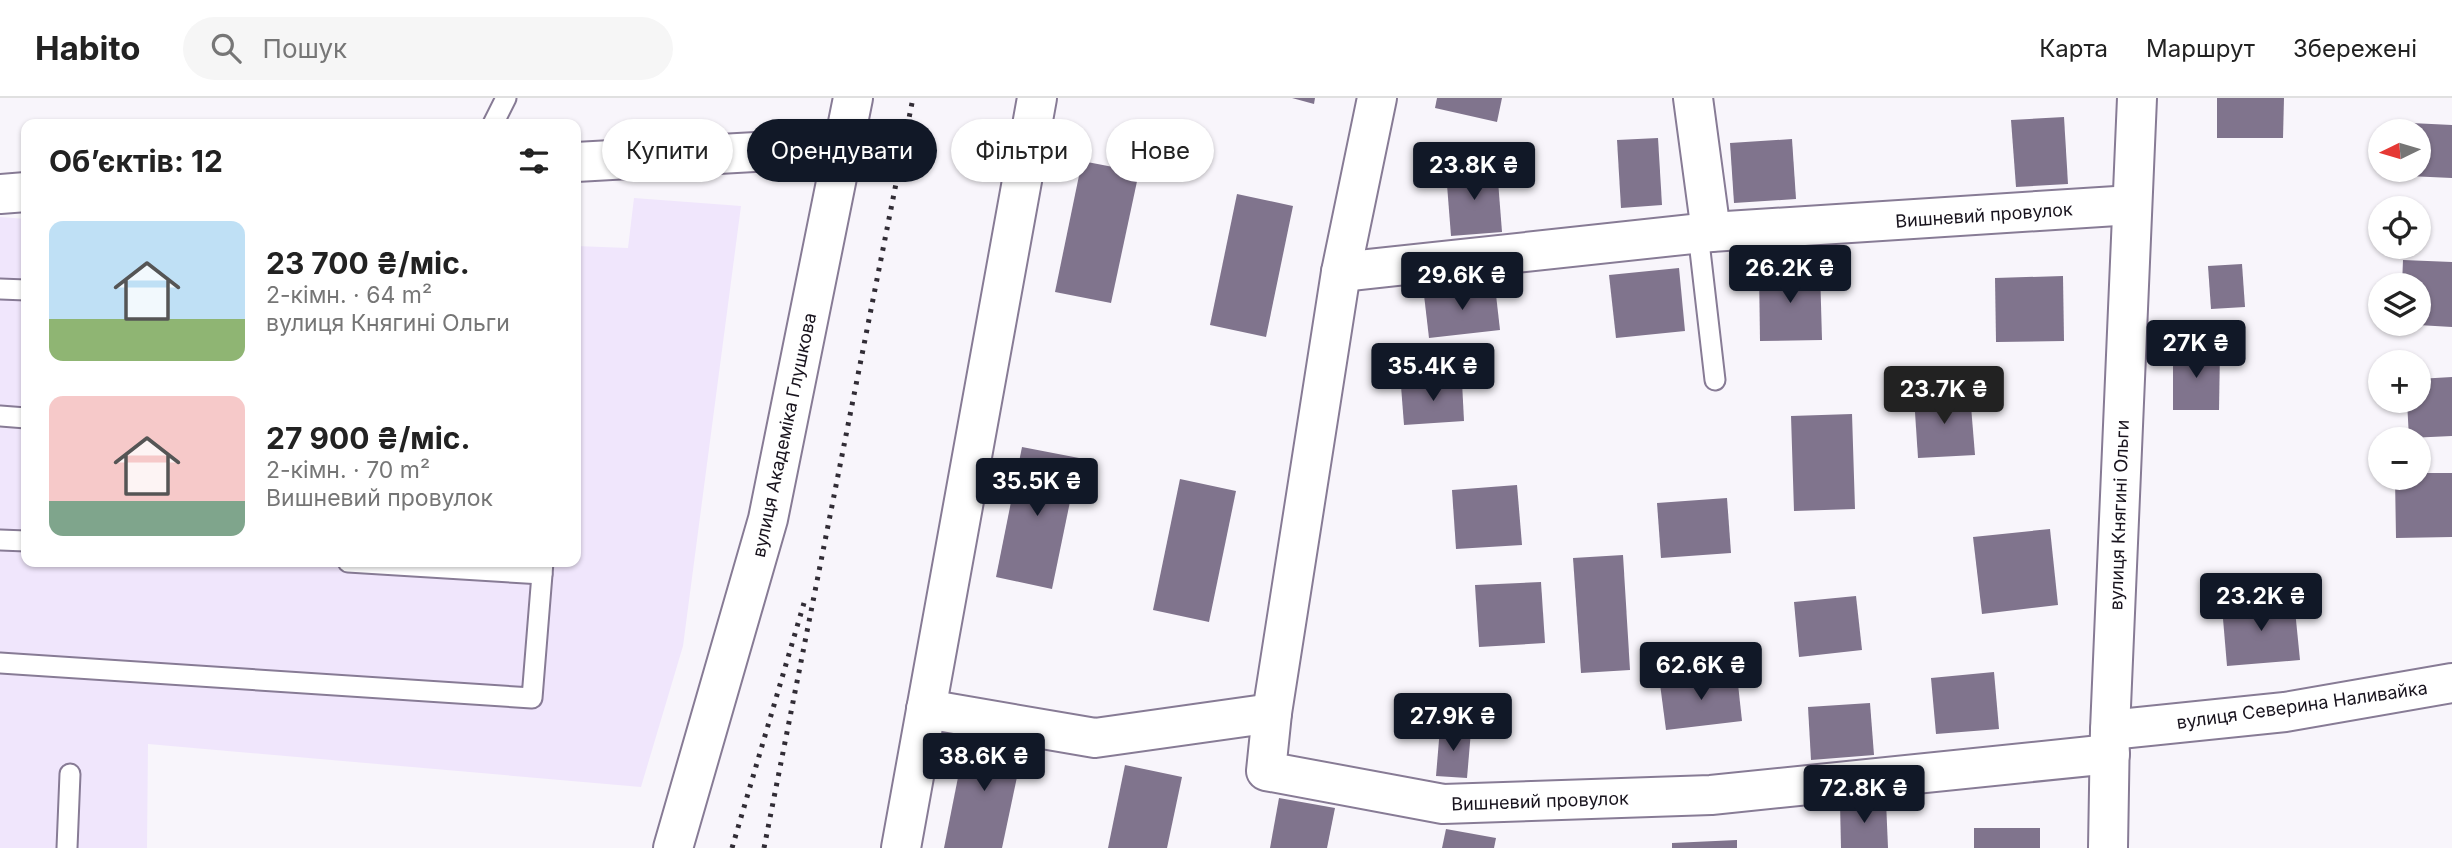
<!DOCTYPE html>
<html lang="uk">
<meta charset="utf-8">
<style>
body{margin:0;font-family:Inter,sans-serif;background:#f6f6f6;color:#222;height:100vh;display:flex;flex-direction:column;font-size:26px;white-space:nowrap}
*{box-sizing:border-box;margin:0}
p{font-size:23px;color:#767676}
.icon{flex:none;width:38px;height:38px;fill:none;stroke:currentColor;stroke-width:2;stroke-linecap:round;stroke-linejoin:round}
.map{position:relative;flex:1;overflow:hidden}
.drawer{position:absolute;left:21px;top:21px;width:560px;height:448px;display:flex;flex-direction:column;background:#fff;border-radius:14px;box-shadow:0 2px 5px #0004}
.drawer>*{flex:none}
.hud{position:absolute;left:602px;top:21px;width:665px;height:63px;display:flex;gap:14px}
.needle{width:46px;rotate:265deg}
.controls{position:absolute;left:2368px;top:21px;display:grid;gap:14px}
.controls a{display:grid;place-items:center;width:63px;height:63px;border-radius:50%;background:#fff;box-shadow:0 2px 5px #0004;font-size:35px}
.price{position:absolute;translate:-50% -60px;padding:0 16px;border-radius:7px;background:#111827;color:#fff;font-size:23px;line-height:46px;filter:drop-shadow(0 2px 4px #0008)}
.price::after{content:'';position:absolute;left:50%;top:42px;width:21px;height:16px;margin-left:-10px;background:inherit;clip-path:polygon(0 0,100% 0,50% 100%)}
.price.current{background:#222;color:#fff}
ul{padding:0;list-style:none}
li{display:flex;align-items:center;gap:21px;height:175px;padding:0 28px}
li span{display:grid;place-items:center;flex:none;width:196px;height:140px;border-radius:14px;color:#555}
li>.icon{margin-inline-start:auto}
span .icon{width:84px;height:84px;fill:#fffc;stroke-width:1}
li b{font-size:30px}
h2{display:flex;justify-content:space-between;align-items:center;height:84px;padding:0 28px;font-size:30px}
.tag{padding:0 24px;border-radius:32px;background:#fff;box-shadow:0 2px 5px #0004;font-size:24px;line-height:63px}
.tag.current{background:#111827;color:#fff}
header{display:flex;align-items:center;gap:42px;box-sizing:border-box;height:98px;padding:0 35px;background:#fff;border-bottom:2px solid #e0e0e0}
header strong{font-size:33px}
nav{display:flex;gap:38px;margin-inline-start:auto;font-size:24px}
.search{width:490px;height:63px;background:#f6f6f6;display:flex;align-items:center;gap:18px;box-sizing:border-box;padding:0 24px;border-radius:38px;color:#767676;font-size:26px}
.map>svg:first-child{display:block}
</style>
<header>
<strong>Habito</strong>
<div class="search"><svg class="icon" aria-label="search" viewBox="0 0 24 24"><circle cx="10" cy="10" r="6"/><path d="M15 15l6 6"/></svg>Пошук</div>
<nav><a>Карта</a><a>Маршрут</a><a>Збережені</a></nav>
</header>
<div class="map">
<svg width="2452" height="750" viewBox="0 0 2452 750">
<rect width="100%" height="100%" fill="#f8f5fb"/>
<path fill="#f0e6fc" d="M634,100L741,108L683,548L641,689L148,646L147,750H0V119L26,121V464H576V148L628,150Z"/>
<g fill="#80748d">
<path d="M1292,0H1315L1314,6Z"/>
<path d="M1437,0H1502L1497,24L1435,10Z"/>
<path d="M2217,0H2284L2283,40H2217Z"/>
<path d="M2064,19L2068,86L2016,89L2011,22Z"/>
<path d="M2411,25L2452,27V80L2408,78V72H2418V33H2411Z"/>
<path d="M1658,40L1662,107L1621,110L1617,42Z"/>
<path d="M1792,41L1796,101L1734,105L1730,45Z"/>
<path d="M1082,63L1139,74L1111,205L1055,194Z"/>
<path d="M1497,70L1502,134L1451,138L1446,74Z"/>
<path d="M1237,96L1293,108L1266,239L1210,227Z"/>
<path d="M2403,162L2452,164V229L2418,227V187H2402Z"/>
<path d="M2242,166L2245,209L2211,211L2208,168Z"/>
<path d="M1679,170L1685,233L1616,240L1609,177Z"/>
<path d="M1820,171L1822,242L1760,243L1759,172Z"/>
<path d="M2063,178L2064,243L1996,244L1995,180Z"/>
<path d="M1495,188L1500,232L1429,240L1424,197Z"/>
<path d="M2173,252H2220L2219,312H2173Z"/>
<path d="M2452,279V338L2409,340L2407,303H2418V281Z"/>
<path d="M1462,284L1464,323L1404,327L1401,288Z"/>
<path d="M1970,296L1975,357L1918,360L1914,299Z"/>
<path d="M1852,316L1855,411L1794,413L1791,318Z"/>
<path d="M1022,349L1079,360L1052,491L996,479Z"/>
<path d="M2418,375H2452V439L2396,440L2395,380H2418Z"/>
<path d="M1180,381L1236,393L1209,524L1153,512Z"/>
<path d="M1517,387L1522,447L1456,451L1452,392Z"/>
<path d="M1727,400L1731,455L1661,460L1657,405Z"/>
<path d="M2050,431L2058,507L1982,516L1973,439Z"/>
<path d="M1623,457L1630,572L1581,575L1573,460Z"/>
<path d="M1541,484L1545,545L1479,549L1475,487Z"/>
<path d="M1856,498L1862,552L1799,559L1794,504Z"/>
<path d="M2294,502L2300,562L2227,568L2222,509Z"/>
<path d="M1994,574L1999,631L1936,636L1931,580Z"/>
<path d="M1737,577L1742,623L1666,632L1660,586Z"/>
<path d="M1870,605L1874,657L1811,662L1808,609Z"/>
<path d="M1440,630L1471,633L1467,680L1436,678Z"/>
<path d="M967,634L1024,646L1002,750H944Z"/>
<path d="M1125,667L1182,679L1167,750H1108Z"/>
<path d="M1279,700L1335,710L1327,750H1270Z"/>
<path d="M1886,703L1888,750H1841L1840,705Z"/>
<rect x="1974" y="730" width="66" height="20"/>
<path d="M1446,731L1496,740L1494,750H1442Z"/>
<path d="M1737,742V750H1672V745Z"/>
</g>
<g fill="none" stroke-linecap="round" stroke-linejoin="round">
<g stroke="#877b95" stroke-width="23">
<g id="service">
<path d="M493,26L506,0"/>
<path d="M1698,135L1715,282"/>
<path d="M0,191L26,192"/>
<path d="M0,318L26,320"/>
<path d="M0,442L26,443"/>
<path d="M348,464L542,476"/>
<path d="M0,565L532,600L543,464"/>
<path d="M67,750L70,676"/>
</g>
</g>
<g stroke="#877b95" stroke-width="42">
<g id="minor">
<path d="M1377,0L1341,174L1272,615L1266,673L1443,706L1711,697L2110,656"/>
<path d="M1693,0L1711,134"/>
<path d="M576,64L844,49"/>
<path d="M0,96L26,94"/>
<path d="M1341,174L1711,134L2132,107"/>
<path d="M926,611L1095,640L1272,615"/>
<path d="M2110,632L2285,614L2452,585"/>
<path d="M673,750L768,421L853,0"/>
<path d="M901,750L1037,0"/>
</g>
</g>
<g stroke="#877b95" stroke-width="42">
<path id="tertiary" d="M2108,750L2110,632L2137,0"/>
</g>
<use href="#service" stroke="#fff" stroke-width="19"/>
<use href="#minor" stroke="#fff" stroke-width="38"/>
<use href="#tertiary" stroke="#fff" stroke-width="38"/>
<g stroke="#312c35" stroke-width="5" stroke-dasharray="3.5 7" stroke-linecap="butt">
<path d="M732,750L804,505"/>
<path d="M764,750L913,0"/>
</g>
</g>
<g text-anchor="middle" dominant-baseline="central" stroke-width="6" stroke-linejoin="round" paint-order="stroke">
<g font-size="18" fill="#18131d" stroke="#fff">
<text transform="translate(1984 117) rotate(-4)">Вишневий провулок</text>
<text transform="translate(784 337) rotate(-78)">вулиця Академіка Глушкова</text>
<text transform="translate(2119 417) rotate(-88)">вулиця Княгині Ольги</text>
<text transform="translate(2302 607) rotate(-8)">вулиця Северина Наливайка</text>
<text transform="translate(1540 703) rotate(-2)">Вишневий провулок</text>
</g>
</g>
</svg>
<div class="controls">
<a><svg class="needle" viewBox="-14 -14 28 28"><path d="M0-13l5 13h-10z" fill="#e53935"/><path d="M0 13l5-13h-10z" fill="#767676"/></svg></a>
<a><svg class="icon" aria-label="locate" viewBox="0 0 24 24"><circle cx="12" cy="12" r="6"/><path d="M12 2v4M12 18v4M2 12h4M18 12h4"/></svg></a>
<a><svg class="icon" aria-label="layers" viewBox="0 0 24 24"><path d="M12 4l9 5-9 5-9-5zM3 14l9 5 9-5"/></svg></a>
<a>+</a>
<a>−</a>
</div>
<b class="price" style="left:1474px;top:104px">23.8K ₴</b>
<b class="price" style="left:1790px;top:207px">26.2K ₴</b>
<b class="price" style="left:1462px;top:214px">29.6K ₴</b>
<b class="price" style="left:2196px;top:282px">27K ₴</b>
<b class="price" style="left:1433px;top:305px">35.4K ₴</b>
<b class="price current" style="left:1944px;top:328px">23.7K ₴</b>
<b class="price" style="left:1037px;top:420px">35.5K ₴</b>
<b class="price" style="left:2261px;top:535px">23.2K ₴</b>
<b class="price" style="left:1701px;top:604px">62.6K ₴</b>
<b class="price" style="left:1453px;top:655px">27.9K ₴</b>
<b class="price" style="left:984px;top:695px">38.6K ₴</b>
<b class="price" style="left:1864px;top:727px">72.8K ₴</b>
<div class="hud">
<a class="tag">Купити</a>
<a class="tag current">Орендувати</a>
<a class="tag">Фільтри</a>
<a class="tag">Нове</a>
</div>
<section class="drawer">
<h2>Об’єктів: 12<svg class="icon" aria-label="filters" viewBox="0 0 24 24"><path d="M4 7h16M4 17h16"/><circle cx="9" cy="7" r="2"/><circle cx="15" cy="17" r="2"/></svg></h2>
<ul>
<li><span style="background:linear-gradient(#bfe0f5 70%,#8fb573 0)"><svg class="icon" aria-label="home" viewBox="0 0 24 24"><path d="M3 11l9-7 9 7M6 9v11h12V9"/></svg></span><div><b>23 700 ₴/міс.</b><p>2-кімн. · 64 m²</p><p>вулиця Княгині Ольги</p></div></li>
<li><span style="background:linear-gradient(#f6c9c9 75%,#7fa58c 0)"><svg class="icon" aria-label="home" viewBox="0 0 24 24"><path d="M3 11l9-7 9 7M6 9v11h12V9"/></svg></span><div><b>27 900 ₴/міс.</b><p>2-кімн. · 70 m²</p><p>Вишневий провулок</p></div></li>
</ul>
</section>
</div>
